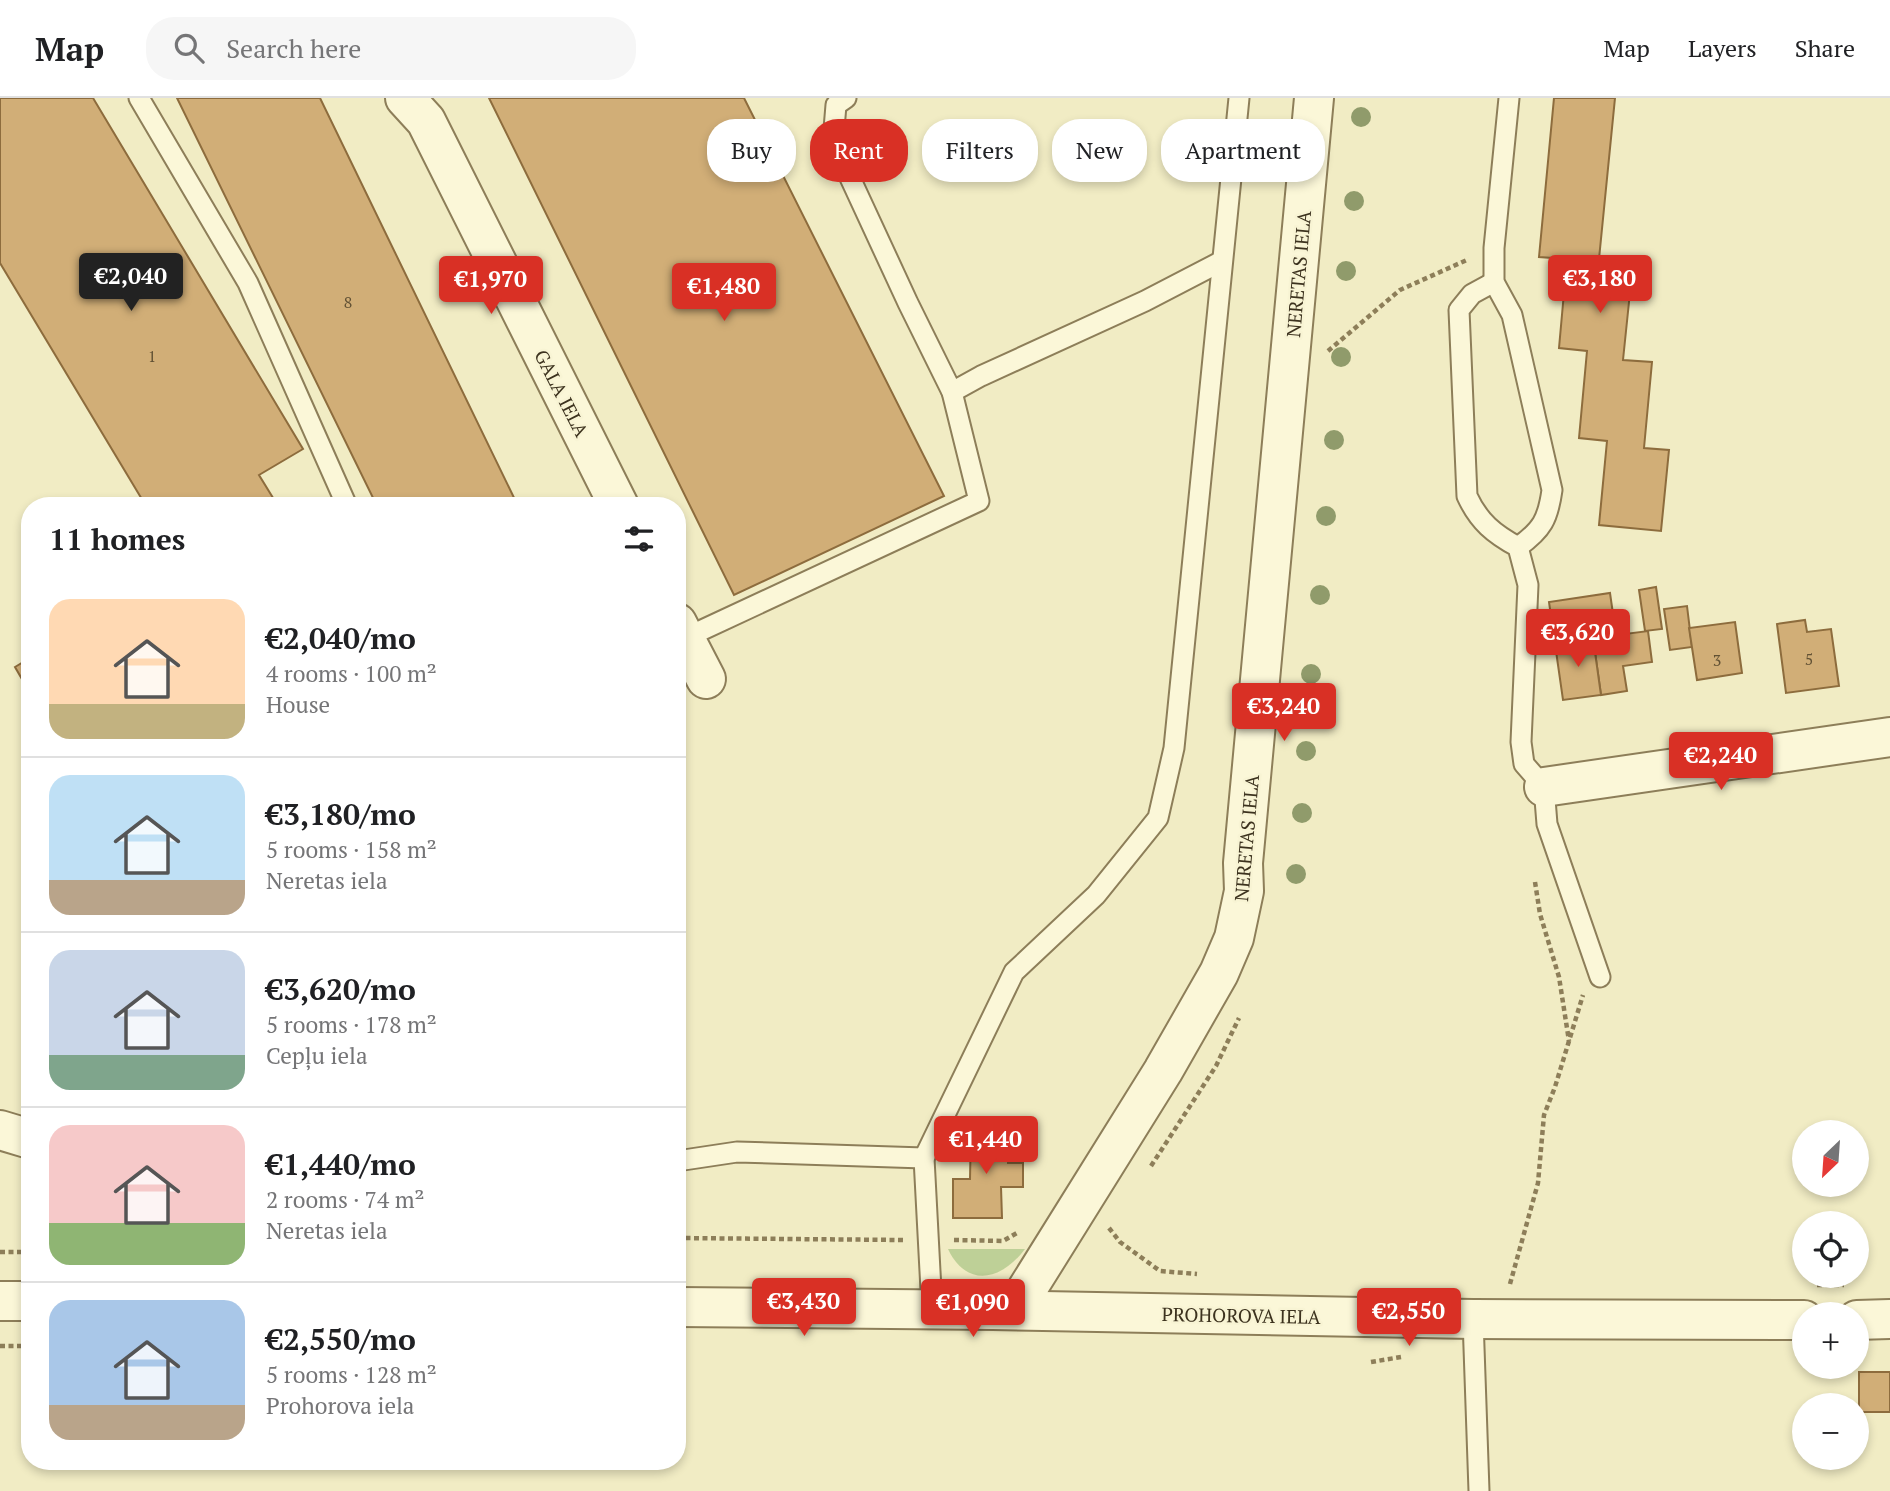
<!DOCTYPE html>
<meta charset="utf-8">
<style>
body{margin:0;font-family:"PT Serif",serif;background:#f6f6f6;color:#202124;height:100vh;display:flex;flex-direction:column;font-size:26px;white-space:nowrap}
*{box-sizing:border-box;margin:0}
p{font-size:23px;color:#757577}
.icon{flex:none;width:38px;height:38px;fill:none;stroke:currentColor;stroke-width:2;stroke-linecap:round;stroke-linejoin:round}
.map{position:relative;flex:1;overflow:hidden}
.details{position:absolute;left:21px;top:399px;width:665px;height:973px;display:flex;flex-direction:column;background:#fff;border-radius:28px;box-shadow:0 4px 10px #0003}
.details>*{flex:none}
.hud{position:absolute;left:707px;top:21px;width:665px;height:63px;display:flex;gap:14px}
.needle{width:46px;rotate:205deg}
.fabs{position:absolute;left:1792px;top:1022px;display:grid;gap:14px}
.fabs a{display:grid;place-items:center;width:77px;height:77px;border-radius:50%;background:#fff;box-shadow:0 4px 10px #0003;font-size:35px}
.price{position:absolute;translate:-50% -60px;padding:0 16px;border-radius:7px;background:#d93025;color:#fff;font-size:23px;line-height:46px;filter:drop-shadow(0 2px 4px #0008)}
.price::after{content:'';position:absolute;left:50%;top:42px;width:21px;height:16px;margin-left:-10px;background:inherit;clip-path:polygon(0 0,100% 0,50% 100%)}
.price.current{background:#222;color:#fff}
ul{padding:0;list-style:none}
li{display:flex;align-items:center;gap:21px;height:175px;padding:0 28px}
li+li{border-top:2px solid #e0e0e0}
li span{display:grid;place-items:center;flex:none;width:196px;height:140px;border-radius:21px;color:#555}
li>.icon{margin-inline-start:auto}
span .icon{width:84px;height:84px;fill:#fffc;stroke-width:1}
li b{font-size:30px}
h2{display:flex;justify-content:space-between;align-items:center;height:84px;padding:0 28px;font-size:30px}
.chip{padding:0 24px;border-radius:28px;background:#fff;box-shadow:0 4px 10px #0003;font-size:24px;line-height:63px}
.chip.current{background:#d93025;color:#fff}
header{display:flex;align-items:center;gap:42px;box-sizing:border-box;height:98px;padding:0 35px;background:#fff;border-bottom:2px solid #e0e0e0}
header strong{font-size:33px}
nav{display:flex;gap:38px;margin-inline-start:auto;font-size:24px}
.search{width:490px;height:63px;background:#f6f6f6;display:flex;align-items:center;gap:18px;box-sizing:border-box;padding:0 24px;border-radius:28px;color:#757577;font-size:26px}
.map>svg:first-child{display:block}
</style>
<header>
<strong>Map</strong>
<div class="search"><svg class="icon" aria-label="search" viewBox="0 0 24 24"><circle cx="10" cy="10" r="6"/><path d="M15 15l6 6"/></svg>Search here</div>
<nav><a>Map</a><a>Layers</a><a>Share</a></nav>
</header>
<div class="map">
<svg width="1890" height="1393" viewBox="0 0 1890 1393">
<rect width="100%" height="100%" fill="#f1ecc4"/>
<path fill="#bed097" d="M948,1151H1025C1002,1182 967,1191 948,1151Z"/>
<g fill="#d1ae77" stroke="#8d6c3d" stroke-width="2">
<path d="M0,0H93L303,351L259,377L278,408H146L0,165Z"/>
<path d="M177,0H320L518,408H377Z"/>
<path d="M489,0H744L944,398L734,497Z"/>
<path d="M1554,0H1615L1598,171L1632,175L1623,262L1652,264L1644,350L1669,352L1661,433L1599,427L1607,343L1579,340L1587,253L1559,250L1567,161L1539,159Z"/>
<path d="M1656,489L1662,531L1645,533L1639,492Z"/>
<path d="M1610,495L1616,537L1555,546L1549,504Z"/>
<path d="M1687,508L1692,549L1670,552L1664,511Z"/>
<path d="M1805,522L1807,534L1831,531L1839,588L1786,595L1777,526Z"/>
<path d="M1735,524L1742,575L1697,582L1689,530Z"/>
<path d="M1648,533L1652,564L1623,568L1627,593L1601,597L1593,540Z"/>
<path d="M1593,540L1601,597L1563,602L1555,546Z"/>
<path d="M30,560V595L15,569Z"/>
<path d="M971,1030H1009L1008,1065H1023V1089H1001L1002,1120H953V1081H970Z"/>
<rect x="1859" y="1274" width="31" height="40"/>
</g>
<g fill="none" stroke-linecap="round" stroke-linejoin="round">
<g stroke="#8d7e59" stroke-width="23">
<g id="service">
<path d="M139,0L248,185L347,408"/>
<path d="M1509,0L1494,150V184L1512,217L1552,392C1548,421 1542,432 1518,449"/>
<path d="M1494,184L1472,196L1459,212L1467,398C1479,424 1494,436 1518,449L1528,487L1521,644L1524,666L1544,689L1547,726L1600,879"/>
<path d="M952,294L981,278L1145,203L1222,163"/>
<path d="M685,540L979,403L952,294L908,205L833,43L836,7L846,0"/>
<path d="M924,1060L932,1211"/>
<path d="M677,1063L737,1054L924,1060L1014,874L1096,797L1158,720L1174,650L1239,0"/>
<path d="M1473,1221L1479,1393"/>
</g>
</g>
<g stroke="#8d7e59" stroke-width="42">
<g id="minor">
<path d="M405,0L426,23L619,408"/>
<path d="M677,525L706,581"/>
<path d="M1544,689L1890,639"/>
<path d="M0,1032L30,1041"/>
<path d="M0,1203H30"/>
<path d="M677,1209L993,1212L1473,1221L1804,1222"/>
<path d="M1014,1212L1163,973L1219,875L1234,840L1244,793L1243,765L1314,0"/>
<path d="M1857,1222L1890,1221"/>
</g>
</g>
<g stroke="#8d7e59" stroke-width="4.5" stroke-dasharray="5 3.5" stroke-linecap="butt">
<path d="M1328,253L1400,192L1469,161"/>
<path d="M1535,784L1540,816L1559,879L1569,943"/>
<path d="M1151,1068L1216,968L1239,920"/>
<path d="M1109,1130L1120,1144L1160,1173L1197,1176"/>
<path d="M677,1140L903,1142"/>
<path d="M954,1142L1003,1143L1017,1135"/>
<path d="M0,1154H30"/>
<path d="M1510,1186L1538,1085L1544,1017L1555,989L1583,897"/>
<path d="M1817,1187H1844"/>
<path d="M0,1248H30"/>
<path d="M1371,1264L1401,1259"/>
</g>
<use href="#service" stroke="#fbf7d8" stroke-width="19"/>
<use href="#minor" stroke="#fbf7d8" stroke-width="38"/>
</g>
<g fill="#909b6b">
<circle cx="1361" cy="19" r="10"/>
<circle cx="1354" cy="103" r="10"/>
<circle cx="1346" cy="173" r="10"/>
<circle cx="1341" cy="259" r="10"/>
<circle cx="1334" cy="342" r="10"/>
<circle cx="1326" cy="418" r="10"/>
<circle cx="1320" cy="497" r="10"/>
<circle cx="1311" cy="576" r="10"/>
<circle cx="1306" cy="653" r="10"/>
<circle cx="1302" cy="715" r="10"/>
<circle cx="1296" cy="776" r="10"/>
</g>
<g text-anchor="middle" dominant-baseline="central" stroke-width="5" stroke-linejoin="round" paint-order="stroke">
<g font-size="16" fill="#615134">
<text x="348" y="204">8</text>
<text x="152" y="258">1</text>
<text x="1809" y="561">5</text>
<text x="1717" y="562">3</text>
</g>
<g font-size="19" fill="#3c321e" stroke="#f8f4d4">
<text transform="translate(1298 176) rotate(-85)">NERETAS IELA</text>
<text transform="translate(562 295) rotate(63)">GALA IELA</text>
<text transform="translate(1246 740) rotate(-85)">NERETAS IELA</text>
<text transform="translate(1241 1217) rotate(1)">PROHOROVA IELA</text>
</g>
</g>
</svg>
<div class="fabs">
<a><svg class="needle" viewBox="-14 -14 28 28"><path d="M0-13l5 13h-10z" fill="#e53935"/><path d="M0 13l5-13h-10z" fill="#757577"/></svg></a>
<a><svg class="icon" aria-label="locate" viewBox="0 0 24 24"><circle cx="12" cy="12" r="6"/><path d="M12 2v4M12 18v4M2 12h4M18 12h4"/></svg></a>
<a>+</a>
<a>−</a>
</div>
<b class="price current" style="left:131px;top:215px">€2,040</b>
<b class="price" style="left:1600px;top:217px">€3,180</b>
<b class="price" style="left:491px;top:218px">€1,970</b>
<b class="price" style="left:724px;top:225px">€1,480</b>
<b class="price" style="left:1578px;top:571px">€3,620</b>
<b class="price" style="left:1284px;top:645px">€3,240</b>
<b class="price" style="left:1721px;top:694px">€2,240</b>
<b class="price" style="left:986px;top:1078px">€1,440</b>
<b class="price" style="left:804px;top:1240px">€3,430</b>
<b class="price" style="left:973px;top:1241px">€1,090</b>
<b class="price" style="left:1409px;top:1250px">€2,550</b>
<div class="hud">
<a class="chip">Buy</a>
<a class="chip current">Rent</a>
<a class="chip">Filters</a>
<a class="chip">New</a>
<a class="chip">Apartment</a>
</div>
<section class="details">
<h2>11 homes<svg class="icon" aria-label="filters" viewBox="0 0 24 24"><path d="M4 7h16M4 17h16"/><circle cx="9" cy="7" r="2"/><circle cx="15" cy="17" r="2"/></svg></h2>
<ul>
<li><span style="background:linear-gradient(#ffd9b3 75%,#c2b280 0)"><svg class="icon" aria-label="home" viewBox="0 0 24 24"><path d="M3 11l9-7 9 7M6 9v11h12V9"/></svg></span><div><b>€2,040/mo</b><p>4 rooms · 100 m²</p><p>House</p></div></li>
<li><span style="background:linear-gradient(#bfe0f5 75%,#b9a48a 0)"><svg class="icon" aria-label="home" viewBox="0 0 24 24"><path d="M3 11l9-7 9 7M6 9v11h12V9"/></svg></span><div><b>€3,180/mo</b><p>5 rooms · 158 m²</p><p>Neretas iela</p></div></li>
<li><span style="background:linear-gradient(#c9d6e8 75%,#7fa58c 0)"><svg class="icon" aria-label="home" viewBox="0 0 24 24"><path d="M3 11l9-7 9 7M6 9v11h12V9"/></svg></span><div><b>€3,620/mo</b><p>5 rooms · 178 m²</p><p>Cepļu iela</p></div></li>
<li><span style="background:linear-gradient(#f6c9c9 70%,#8fb573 0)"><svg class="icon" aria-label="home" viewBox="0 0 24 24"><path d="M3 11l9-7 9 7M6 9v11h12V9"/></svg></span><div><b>€1,440/mo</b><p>2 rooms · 74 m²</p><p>Neretas iela</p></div></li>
<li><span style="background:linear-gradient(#a9c7e8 75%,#b9a48a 0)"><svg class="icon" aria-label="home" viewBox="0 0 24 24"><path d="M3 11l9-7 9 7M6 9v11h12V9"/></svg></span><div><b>€2,550/mo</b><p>5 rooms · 128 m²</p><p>Prohorova iela</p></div></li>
</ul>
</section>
</div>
